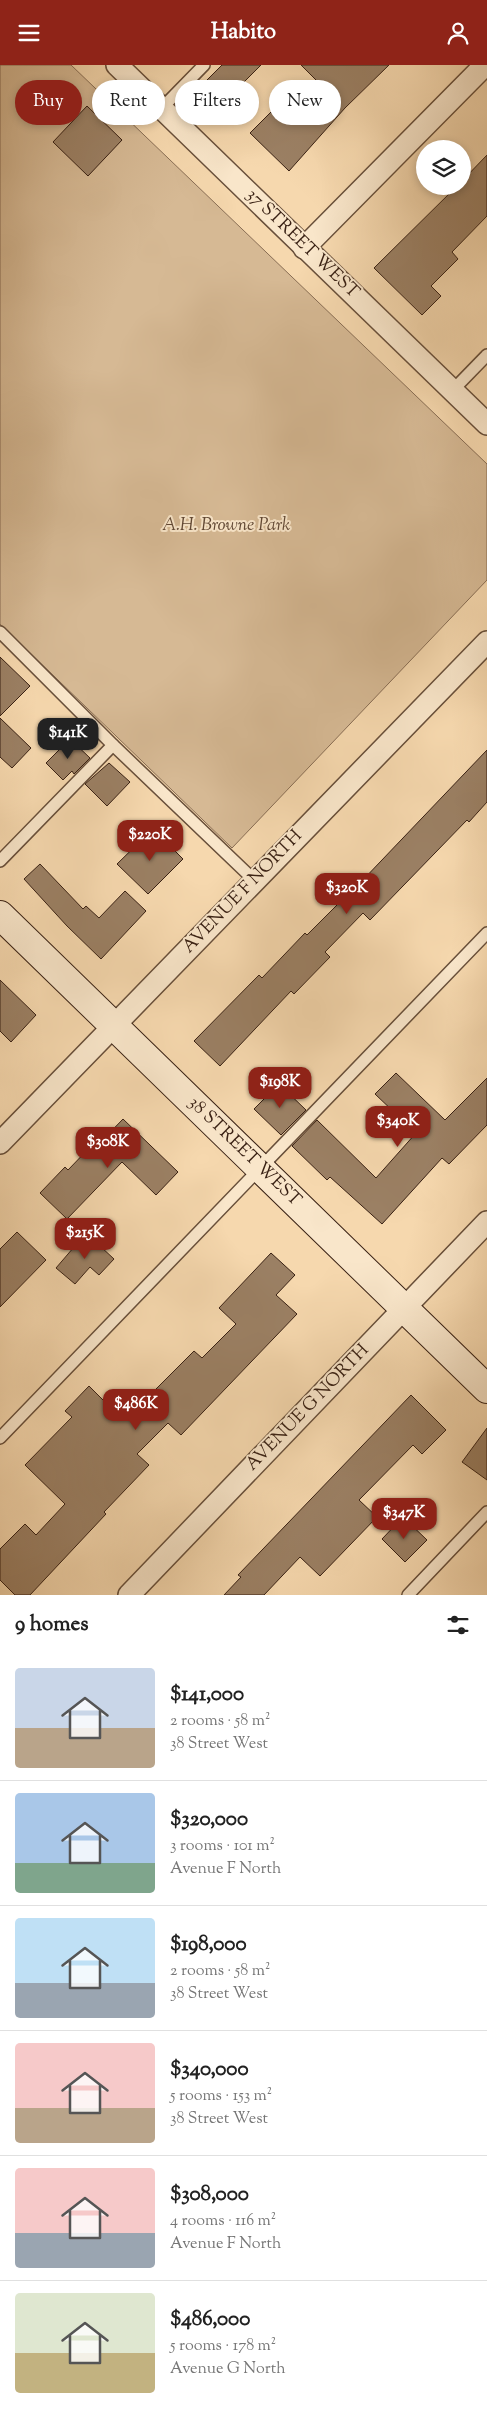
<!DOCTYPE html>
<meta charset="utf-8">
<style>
body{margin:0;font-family:"Sorts Mill Goudy",serif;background:#f6f6f6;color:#222;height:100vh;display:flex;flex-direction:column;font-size:19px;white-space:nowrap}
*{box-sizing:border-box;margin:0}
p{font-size:16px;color:#767676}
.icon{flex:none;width:28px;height:28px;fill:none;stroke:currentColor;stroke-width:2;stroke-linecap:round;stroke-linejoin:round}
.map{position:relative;height:1530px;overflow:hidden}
.details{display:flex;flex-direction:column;background:#fff;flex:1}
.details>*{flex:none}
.banner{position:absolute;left:15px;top:15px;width:458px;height:45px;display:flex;gap:10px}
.tools{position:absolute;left:416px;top:75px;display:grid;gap:10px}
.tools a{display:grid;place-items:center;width:55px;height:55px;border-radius:50%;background:#fff;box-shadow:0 2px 8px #0003;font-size:25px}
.price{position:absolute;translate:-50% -42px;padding:0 11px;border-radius:10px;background:#8f2418;color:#fff;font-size:16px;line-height:32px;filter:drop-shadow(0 1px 2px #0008)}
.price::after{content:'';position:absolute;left:50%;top:30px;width:15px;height:11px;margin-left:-8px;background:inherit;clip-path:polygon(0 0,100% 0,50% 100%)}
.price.selected{background:#222;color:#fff}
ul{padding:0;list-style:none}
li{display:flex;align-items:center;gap:15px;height:125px;padding:0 15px}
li+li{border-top:1px solid #e0e0e0}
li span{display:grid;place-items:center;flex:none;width:140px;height:100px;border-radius:5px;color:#555}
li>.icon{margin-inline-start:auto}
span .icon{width:60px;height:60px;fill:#fffc;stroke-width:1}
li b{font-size:21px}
h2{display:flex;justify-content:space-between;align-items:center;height:60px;padding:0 15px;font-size:21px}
.chip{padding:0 18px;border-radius:22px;background:#fff;box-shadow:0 2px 8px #0003;font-size:18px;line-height:45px}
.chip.selected{background:#8f2418;color:#fff}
header{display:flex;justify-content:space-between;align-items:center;height:65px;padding:0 15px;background:#8f2418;color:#fff;font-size:22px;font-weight:800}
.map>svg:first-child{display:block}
</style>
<header><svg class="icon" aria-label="menu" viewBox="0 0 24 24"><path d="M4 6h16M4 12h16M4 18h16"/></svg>Habito<svg class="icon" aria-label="person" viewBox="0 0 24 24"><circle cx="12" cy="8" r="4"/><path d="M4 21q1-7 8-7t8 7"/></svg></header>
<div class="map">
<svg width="487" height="1530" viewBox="0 0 487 1530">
<rect width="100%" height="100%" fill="#f6d8ae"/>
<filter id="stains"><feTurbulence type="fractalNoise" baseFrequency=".004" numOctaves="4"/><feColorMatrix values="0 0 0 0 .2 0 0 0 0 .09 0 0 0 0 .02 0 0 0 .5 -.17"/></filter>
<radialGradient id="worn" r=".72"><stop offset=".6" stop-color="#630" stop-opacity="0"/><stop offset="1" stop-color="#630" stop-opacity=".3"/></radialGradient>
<path fill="#d6b994" stroke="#886d54" d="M0,0H71L487,399V515L232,783L0,559Z"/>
<g fill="#9b8064" stroke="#392114">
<path d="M222,0H261L217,44L197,25Z"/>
<path d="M301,0H389L345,43L289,106L250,68L274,44L284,53L318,17Z"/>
<path d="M87,41L122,75L88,111L53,77Z"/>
<path d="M487,90V151L452,187L458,194L431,221L441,231L422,250L374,203L457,121H462V116Z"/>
<path d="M0,592L30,621L0,651Z"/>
<path d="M0,653L31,683L12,703L0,692Z"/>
<path d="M70,674L90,693L74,709L72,706L63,715L46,698Z"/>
<path d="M487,685V737L469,757L467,755L370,855L363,848L325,887L330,892L294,929L291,926L220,1001L194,976L259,910L262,913L305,868L307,870L338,839L339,840Z"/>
<path d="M109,698L130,717L107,741L85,719Z"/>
<path d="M153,764L183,794L148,829L117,799Z"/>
<path d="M40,799L83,844L86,841L99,853L125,826L146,846L101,894L67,861L24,814Z"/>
<path d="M0,915L36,950L11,977L0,966Z"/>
<path d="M396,1008L445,1055L487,1013V1060L449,1099L442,1093L382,1159L330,1112L327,1115L292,1081L317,1055L376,1113L416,1068L375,1029Z"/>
<path d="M279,1019L306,1045L281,1070L254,1044Z"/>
<path d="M123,1054L178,1107L156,1130L122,1097L67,1154L40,1128L65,1102L68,1105L93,1079L96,1082Z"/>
<path d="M17,1167L46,1195L0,1242V1184Z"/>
<path d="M86,1168L114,1194L99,1210L90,1202L75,1219L56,1203Z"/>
<path d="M271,1188L295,1210L276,1230L297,1249L181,1370L168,1358L137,1389L149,1400L104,1447L106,1449L30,1530H15L0,1515V1484L25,1459L36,1470L65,1439L25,1400L72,1352L65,1346L89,1321L124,1356L194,1286L202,1293L236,1259L219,1243Z"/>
<path d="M411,1330L446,1365L422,1389L413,1380L359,1435L377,1452L320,1511L300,1492L264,1530H224L241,1512L238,1510Z"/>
<path d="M487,1363V1415L462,1397Z"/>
<path d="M403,1452L427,1475L405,1497L382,1474Z"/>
</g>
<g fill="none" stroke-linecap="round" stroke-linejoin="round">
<g stroke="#684f3a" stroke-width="14">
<g id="lane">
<path d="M163,42L204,0"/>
<path d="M453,325L487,290"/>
<path d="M0,567L113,680L254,815"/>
<path d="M0,796L113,680"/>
<path d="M0,1373L487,868"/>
<path d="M408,1530L487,1447"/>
</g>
</g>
<g stroke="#684f3a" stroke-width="24">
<g id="street">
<path d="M117,0L487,359"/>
<path d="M304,183L485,0"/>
<path d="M0,1078L487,577"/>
<path d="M129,1530L487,1157"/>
</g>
</g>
<g stroke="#392114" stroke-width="30">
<path id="secondary" d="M0,850L487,1324"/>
</g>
<use href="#lane" stroke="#f9e6ca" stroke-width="11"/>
<use href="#street" stroke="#f9e6ca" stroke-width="21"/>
<use href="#secondary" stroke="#f9e6ca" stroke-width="28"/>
</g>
<g text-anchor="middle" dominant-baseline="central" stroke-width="4" stroke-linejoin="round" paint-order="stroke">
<g font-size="18" fill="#392114" stroke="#f9e6ca">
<text transform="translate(302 179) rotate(44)">37 STREET WEST</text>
<text transform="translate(243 827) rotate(-46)">AVENUE F NORTH</text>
<text transform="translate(244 1087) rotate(44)">38 STREET WEST</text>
<text transform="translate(308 1343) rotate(-46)">AVENUE G NORTH</text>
</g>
<g font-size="18" font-style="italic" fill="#604734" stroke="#f9e6ca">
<text x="226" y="461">A.H. Browne Park</text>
</g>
</g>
<rect width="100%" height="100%" filter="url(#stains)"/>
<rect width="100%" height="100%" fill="url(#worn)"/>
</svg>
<div class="tools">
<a><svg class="icon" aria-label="layers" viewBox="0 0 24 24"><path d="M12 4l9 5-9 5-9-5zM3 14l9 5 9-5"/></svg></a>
</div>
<b class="price selected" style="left:68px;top:695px">$141K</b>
<b class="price" style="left:150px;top:797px">$220K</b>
<b class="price" style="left:347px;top:850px">$320K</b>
<b class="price" style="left:280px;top:1044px">$198K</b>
<b class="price" style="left:398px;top:1083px">$340K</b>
<b class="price" style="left:108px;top:1104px">$308K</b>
<b class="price" style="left:85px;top:1195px">$215K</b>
<b class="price" style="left:136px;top:1366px">$486K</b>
<b class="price" style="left:404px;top:1475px">$347K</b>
<div class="banner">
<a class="chip selected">Buy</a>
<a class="chip">Rent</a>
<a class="chip">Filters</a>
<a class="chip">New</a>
</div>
</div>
<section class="details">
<h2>9 homes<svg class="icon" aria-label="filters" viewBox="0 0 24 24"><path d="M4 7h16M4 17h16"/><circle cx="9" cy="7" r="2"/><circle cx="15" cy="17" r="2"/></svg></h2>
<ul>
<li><span style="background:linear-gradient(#c9d6e8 60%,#b9a48a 0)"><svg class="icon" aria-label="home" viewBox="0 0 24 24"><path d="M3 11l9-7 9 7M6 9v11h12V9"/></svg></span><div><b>$141,000</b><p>2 rooms · 58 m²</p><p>38 Street West</p></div></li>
<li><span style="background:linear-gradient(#a9c7e8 70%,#7fa58c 0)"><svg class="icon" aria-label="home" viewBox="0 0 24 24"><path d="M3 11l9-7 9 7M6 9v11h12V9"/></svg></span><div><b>$320,000</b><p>3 rooms · 101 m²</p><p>Avenue F North</p></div></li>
<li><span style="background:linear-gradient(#bfe0f5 65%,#9aa5b1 0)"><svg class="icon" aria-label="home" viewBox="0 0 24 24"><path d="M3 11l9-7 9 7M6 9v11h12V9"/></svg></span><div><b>$198,000</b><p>2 rooms · 58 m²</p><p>38 Street West</p></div></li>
<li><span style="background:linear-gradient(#f6c9c9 65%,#b9a48a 0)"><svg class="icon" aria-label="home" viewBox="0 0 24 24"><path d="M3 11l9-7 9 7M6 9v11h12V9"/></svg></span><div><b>$340,000</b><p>5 rooms · 153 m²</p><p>38 Street West</p></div></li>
<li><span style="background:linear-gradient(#f6c9c9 65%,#9aa5b1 0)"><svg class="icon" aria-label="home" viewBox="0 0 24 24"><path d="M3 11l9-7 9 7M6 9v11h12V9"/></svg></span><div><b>$308,000</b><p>4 rooms · 116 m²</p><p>Avenue F North</p></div></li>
<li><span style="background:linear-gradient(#dfe7d0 60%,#c2b280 0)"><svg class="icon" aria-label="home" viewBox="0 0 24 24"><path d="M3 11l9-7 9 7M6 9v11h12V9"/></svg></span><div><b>$486,000</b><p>5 rooms · 178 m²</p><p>Avenue G North</p></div></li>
</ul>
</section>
